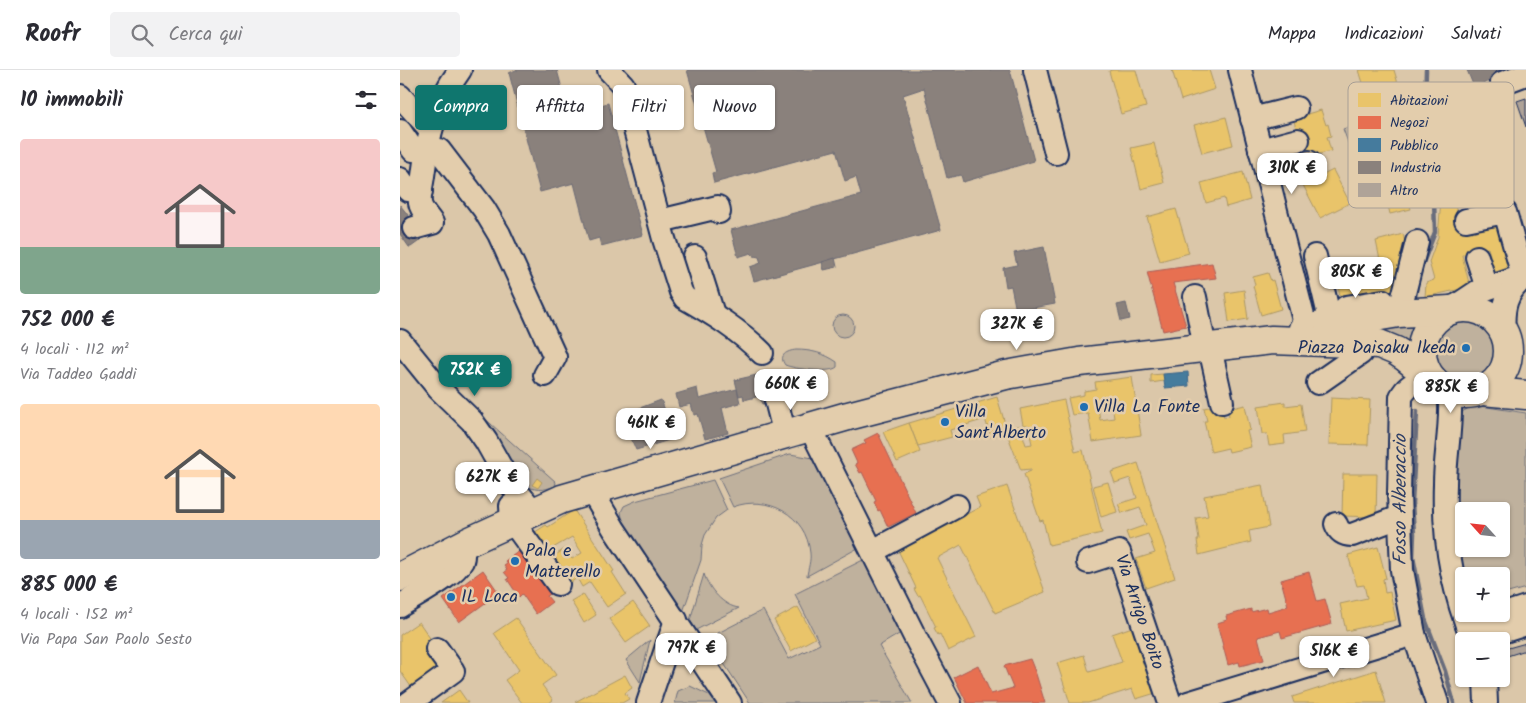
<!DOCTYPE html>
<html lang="it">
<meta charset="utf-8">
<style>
body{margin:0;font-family:Kalam,sans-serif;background:#f2f2f3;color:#2b2b33;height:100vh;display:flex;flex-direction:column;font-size:19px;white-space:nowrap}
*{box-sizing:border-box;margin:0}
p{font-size:16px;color:#7c7c81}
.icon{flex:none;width:28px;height:28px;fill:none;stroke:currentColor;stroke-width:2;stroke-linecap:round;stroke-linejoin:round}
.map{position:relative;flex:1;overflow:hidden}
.details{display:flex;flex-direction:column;background:#fff;width:400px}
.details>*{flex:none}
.top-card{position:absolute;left:15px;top:15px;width:475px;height:45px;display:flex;gap:10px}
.needle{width:32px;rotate:297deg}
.tools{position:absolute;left:1055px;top:432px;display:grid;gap:10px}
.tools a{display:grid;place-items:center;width:55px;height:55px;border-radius:5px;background:#fff;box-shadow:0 1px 4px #0004;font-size:25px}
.price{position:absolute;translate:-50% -42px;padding:0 11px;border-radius:10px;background:#fff;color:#222;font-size:16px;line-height:32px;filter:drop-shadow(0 1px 2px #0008)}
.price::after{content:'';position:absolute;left:50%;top:30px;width:15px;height:11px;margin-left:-8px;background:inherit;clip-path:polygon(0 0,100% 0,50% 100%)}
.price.selected{background:#0f766e;color:#fff}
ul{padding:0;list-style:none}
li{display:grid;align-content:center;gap:10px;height:265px;padding:0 20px}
li span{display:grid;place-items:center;height:155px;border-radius:5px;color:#555}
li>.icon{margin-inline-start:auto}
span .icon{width:90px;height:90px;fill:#fffc;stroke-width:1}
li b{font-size:21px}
h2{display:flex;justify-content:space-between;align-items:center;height:60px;padding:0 20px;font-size:21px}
.tag{padding:0 18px;border-radius:5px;background:#fff;box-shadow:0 1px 4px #0004;font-size:18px;line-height:45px}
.tag.selected{background:#0f766e;color:#fff}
header{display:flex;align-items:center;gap:30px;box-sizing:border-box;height:70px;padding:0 25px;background:#fff;border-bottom:1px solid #e1e1e2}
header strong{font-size:24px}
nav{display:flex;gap:28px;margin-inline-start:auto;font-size:18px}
.search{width:350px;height:45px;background:#f2f2f3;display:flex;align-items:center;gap:12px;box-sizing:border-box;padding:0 18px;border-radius:5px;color:#7c7c81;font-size:19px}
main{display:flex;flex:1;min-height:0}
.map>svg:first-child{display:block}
</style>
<header>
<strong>Roofr</strong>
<div class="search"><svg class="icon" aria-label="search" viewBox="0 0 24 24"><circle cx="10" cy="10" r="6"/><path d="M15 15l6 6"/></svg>Cerca qui</div>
<nav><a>Mappa</a><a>Indicazioni</a><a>Salvati</a></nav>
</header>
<main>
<section class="details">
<h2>10 immobili<svg class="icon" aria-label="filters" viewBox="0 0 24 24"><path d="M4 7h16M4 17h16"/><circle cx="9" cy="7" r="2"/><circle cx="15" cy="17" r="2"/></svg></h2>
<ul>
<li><span style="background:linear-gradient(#f6c9c9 70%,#7fa58c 0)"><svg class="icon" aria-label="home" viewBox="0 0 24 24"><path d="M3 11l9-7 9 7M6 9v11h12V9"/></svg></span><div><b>752 000 €</b><p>4 locali · 112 m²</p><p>Via Taddeo Gaddi</p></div></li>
<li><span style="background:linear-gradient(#ffd9b3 75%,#9aa5b1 0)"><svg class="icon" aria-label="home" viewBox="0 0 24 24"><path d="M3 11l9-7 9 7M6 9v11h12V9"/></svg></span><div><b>885 000 €</b><p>4 locali · 152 m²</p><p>Via Papa San Paolo Sesto</p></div></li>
</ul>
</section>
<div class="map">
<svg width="1126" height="633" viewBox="0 0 1126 633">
<rect width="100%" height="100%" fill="#dbc7a9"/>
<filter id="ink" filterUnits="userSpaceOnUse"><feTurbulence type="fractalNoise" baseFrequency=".02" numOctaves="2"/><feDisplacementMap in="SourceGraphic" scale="10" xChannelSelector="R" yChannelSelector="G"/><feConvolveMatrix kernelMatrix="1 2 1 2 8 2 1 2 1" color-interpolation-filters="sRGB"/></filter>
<g filter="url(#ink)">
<g fill="#bfb19d" stroke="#6d707e" fill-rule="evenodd">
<path d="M1001,38L1012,66L954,88L943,59Z"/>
<circle cx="1066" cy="278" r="35"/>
<circle cx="443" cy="256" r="11"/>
<path d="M1021,253C1016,263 1013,270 1013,281L975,260Z"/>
<path d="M396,280C411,280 424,283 437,292V297C429,304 395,299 385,295C378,285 387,281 396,280Z"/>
<path d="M45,313L156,412L155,416C142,421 135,421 123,414Z"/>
<path d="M1074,335L1126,343V518L1101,525V506L1061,507L1053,422L1057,353L1062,342ZM1064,441H1101V479H1064Z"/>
<path d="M390,384L413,388L458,478L407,506C408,498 411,491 410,483C407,445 367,424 333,437L319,408Z"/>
<path d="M313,410L327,440L316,448L305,465L302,475L301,490L283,542L223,453L221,442L224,436L235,431Z"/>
<path d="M463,490L504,561L479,576L512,633H350L319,586L326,579L316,564L363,540L389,589L420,574L395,524Z"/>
<path d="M304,504C309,519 323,536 339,538L296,560L290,550Z"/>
<path d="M250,570L240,612L226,590Z"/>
<path d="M290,616L309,625L315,633H275L278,621Z"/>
</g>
<g fill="#e9c46a" stroke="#ab9766" fill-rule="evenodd">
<path d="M712,0H736L746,37L721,44L709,1Z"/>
<path d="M772,0H809L815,19L781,30Z"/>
<path d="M959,0H994L999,17L967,26Z"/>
<path d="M921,40L926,55L928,54L931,66L927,67L931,81L905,88L893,48Z"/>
<path d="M826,47L833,75L802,83L794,55Z"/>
<path d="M754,73L764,113L741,119L731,78Z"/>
<path d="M1012,91L1014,102L1021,101L1025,120L1015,122L1017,131L1009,133L1011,139L990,144L984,118L986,117L982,98Z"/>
<path d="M933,100L950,133L920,148L903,115Z"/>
<path d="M843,102L850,130L826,137L824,128L806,133L801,113Z"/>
<path d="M1052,116L1060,161L1097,151L1112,204L1097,209L1088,178L1062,185L1070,217L1025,227L1026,213L1034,210L1029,192L1038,167L1042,117Z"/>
<path d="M776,139L789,183L760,191L747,147Z"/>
<path d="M1003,164L1011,196L1005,218L941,231L935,201L980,190L976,171Z"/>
<path d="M868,203L871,211L873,210L881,239L861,245L853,216L855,215L853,207Z"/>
<path d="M844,220L848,249L829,252L825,223Z"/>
<path d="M763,304L764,311L751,313V305Z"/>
<path d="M732,307L741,365L693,372L688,343L672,345L668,328L684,325V321L696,319L695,312ZM711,327L714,348L700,350L697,330Z"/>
<path d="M597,327L607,360L591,367L585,349L550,360L552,367L518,376L509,353Z"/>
<path d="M931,328L970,330L968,375L929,374Z"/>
<path d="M664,330L675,382L683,380L702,463L649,475L643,450L640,451L624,404L631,401V399L621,400L606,361L607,360L606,357L620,356L626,375L632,374L628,355H623L620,339Z"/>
<path d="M885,332V336L901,334L905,362L884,365L885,374L869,376L867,364H862L858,336Z"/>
<path d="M821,334L824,347L829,346L828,339L845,335L850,360L847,361L851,377L829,382L828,378L811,382L804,351H807L804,338Z"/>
<path d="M509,353L520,382L497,392L483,362Z"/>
<path d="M738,393L775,508L746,518L736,489L755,483L748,464L729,470L726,462L746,455L740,437L722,443L718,434L737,428L730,408L715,413L711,402Z"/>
<path d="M943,404H977L976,447L942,446Z"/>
<path d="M137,408L142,412L138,418L132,415Z"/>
<path d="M708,412L717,442L701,447L693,416Z"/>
<path d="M862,415L869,457L849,461L851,472L799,485L797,470H799L796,448L808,446L804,426Z"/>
<path d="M607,416L645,522L595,543L561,475L537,488L576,567L548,581L540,564L538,565L534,558L536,557L520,525L518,526L514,519L516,518L497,478L551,449L552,452L580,437L576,427Z"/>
<path d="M174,440L214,501L212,502L226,524L207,537L190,512L182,517L177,508L167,515L132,464L146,455L148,457ZM172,467L182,483L172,489L166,478L157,484L153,478Z"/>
<path d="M978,477L986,508L983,509L985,523L990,522L996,550L946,561L940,534L967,528L964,515L957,516L948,485Z"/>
<path d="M183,524L196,545L184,553L171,531Z"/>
<path d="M233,532L250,556L226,573L209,549Z"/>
<path d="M398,537L415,568L391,581L374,550Z"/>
<path d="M116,548L156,605L142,615L153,630L149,633H122L105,610L119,600L94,563Z"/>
<path d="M19,552L34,574L24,580L40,604L14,621L0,601V565Z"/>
<path d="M738,555L759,622L736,629L732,619L688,633H670L657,593L684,585L689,602L722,592L712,564Z"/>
<path d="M976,600L986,633H894L892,627Z"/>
<path d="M225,605L232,618L225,623L229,629L222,633L175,632Z"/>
<path d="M59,620L68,633H41Z"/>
</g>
<g fill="#e76f51" stroke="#aa5c55">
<path d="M812,193L816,208L773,213L786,256L763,261L747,202Z"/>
<path d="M478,363L516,443L488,457L480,440L478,441L474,432L476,431L462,402L460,403L455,394L457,393L451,380L466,373L464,370Z"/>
<path d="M125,477L152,523L147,526L152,532L136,544L122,524L119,527L107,509L109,508L104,502L107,500L104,496L107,494L105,491Z"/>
<path d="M83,500L99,523L59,552L43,529Z"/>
<path d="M909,502L917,531L925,529L932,554L882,568L880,561L858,567L864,590L840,596L839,592L828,595L817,553L827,550L826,546L851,539V542L867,538L868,542L888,536L881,510Z"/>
<path d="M630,589L636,604L645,633H567L554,607L578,595L591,624L613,618L604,596Z"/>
</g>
<path fill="#457b9d" stroke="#38648a" d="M788,302L789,316L765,318L763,304Z"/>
<g fill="#8a817c" stroke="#696873">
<path d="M116,0H157L169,44L208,33L243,165L201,176L199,168L189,171L174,113L140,122L109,3Z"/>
<path d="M287,0H610L634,91L563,112L561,105L547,108L524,18L503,25L541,160L354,211L350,197L361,193L359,187L354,186L351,183L338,187L331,160L461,125L456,107L445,111L436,80L314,113L312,103L316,102Z"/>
<path d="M1067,0H1121L1074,17Z"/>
<path d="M0,135L8,145L9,151L22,169L11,177H9L0,164Z"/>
<path d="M644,177L655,234L616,241L611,216L606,217L603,198L617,195L614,183Z"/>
<path d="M435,188L437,197L424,200L422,192Z"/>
<path d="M726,233L730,249L721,251L717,235Z"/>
<path d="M361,304L364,316L357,317L360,326L344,330L343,325L339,326L335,310Z"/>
<path d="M381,317L384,329L362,334L359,322Z"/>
<path d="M297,318L299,329L337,319L340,333L322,338L328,363L305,369L298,344L294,345L291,334L279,337L276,324Z"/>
<path d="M261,330L276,368L236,380L221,345Z"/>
</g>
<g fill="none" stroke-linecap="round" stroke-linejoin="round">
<g stroke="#676c7c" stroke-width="4.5">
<path d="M1023,193L1035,162L1033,96L1025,32L1026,0"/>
<path d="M1015,227L1017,215"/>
<path d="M1017,341L1012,433L1014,464L1013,487L1025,549L1045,601L1054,633"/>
</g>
</g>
<g fill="#afa398" stroke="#1b2f5e">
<path d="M1126,28V57L1117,31Z"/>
<path d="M1126,573V580L1101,588V580Z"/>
</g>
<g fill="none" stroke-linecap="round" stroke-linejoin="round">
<g stroke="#1b2f5e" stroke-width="26">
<g id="minor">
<path d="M209,0L223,15L264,169L281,222L285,228C313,244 339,260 362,283"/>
<path d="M635,0L656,83"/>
<path d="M840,0L906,258"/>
<path d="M1102,13L1126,4"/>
<path d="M0,26L30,59"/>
<path d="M852,49L896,38"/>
<path d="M0,61L13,80L26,81"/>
<path d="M26,77L39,80L84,139L99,164L155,287L145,305"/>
<path d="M860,80L898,70"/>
<path d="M867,104L909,92"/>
<path d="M0,109L8,120L21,121"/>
<path d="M1066,150L1105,142L1123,206"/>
<path d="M260,151L318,137L319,142"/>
<path d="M14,158L32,153C28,147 21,140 20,133C19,124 22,114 23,106C28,65 35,34 60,0"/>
<path d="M915,186L931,254"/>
<path d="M295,187L313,244"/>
<path d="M1077,187L1087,218"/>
<path d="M795,227L805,278"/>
<path d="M1050,240L1077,222L1126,205"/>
<path d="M999,243L1017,172"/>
<path d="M941,253L946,237L983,231L993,244"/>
<path d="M1104,263C1102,238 1105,222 1126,206"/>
<path d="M0,271L39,319L72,351L86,371L109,412L134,442"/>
<path d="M810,278L822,332"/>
<path d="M918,313L961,283L965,273"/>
<path d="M1043,318L1047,324L1050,333C1051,360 1045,387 1045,414C1043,468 1053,522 1073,571"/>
<path d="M376,330L385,365"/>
<path d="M410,357L515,567L550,633"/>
<path d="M191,420L214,459L330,633"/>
<path d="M111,436L112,451L158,514"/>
<path d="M936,454C939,462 943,465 952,465L999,447"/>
<path d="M473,481L557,436"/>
<path id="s1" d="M688,492L719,482L770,633"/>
<path d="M0,536C15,526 54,506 62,491C64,486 63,481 63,476"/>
<path d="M1067,556L1126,537"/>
<path d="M1073,571L1126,554"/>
<path d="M1085,609L1086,633"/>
<path d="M9,633L53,601L37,579"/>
<path d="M248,633L276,550"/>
<path d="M788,633L1014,564"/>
<path d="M1037,633L1014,564L1002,500L999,424L1001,327C1010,310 1025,309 1040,317"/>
</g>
</g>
<g stroke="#1b2f5e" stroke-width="31">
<g id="major">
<circle cx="1065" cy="281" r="43"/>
<path d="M903,259L999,243L1050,240"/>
<path d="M1083,321L1126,325"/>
<path d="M0,507L70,471L162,429L448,346L606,305L679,292L872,270L979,274L996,281L1005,287L1034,311"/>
</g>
</g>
<use href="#minor" stroke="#e3cdac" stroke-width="22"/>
<use href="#major" stroke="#e3cdac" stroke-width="28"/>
</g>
</g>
<g fill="#1f6fb2" stroke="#e3cdac" stroke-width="2">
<circle cx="1066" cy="278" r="5"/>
<circle cx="684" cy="337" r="5"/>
<circle cx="545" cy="352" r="5"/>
<circle cx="115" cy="491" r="5"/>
<circle cx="51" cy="527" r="5"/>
</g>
<g text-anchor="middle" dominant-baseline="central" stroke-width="5" stroke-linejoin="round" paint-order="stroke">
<g font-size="18" fill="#1b2f5e" stroke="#e3cdac" text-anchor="start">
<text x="1056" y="278" text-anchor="end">Piazza Daisaku Ikeda</text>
<text x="694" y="337">Villa La Fonte</text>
<text x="555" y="342">Villa<tspan x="555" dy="21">Sant'Alberto</tspan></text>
<text x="125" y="481">Pala e<tspan x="125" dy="21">Matterello</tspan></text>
<text x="61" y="527">IL Loca</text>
</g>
<g font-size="18" fill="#1b2f5e" stroke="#e3cdac">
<text stroke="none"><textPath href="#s1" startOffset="96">Via Arrigo Boito</textPath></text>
</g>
<g font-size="19" font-style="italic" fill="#2e3e66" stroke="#e3cdac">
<text transform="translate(1001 430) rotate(-90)">Fosso Alberaccio</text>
</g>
</g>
<rect x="948" y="12" width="166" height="126" rx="8" fill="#e3cdac" stroke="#a79e95" stroke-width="1"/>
<rect x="958" y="23" width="23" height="14" fill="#e9c46a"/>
<rect x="958" y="46" width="23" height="13" fill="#e76f51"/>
<rect x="958" y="68" width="23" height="14" fill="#457b9d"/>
<rect x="958" y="91" width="23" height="13" fill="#8a817c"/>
<rect x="958" y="113" width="23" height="14" fill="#afa398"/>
<g font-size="14" fill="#1b2f5e">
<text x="990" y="35">Abitazioni</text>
<text x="990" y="57">Negozi</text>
<text x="990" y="80">Pubblico</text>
<text x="990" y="102">Industria</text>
<text x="990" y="125">Altro</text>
</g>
</svg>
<div class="tools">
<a><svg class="needle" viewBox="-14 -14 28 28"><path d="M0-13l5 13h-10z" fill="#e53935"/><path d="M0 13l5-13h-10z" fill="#7c7c81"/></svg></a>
<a>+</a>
<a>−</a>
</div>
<b class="price" style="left:892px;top:125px">310K €</b>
<b class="price" style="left:956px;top:229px">805K €</b>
<b class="price" style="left:617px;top:281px">327K €</b>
<b class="price selected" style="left:75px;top:327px">752K €</b>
<b class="price" style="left:391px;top:341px">660K €</b>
<b class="price" style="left:1051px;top:344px">885K €</b>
<b class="price" style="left:251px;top:380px">461K €</b>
<b class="price" style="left:92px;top:434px">627K €</b>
<b class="price" style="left:291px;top:605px">797K €</b>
<b class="price" style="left:934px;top:608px">516K €</b>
<div class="top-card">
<a class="tag selected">Compra</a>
<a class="tag">Affitta</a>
<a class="tag">Filtri</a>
<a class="tag">Nuovo</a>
</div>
</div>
</main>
